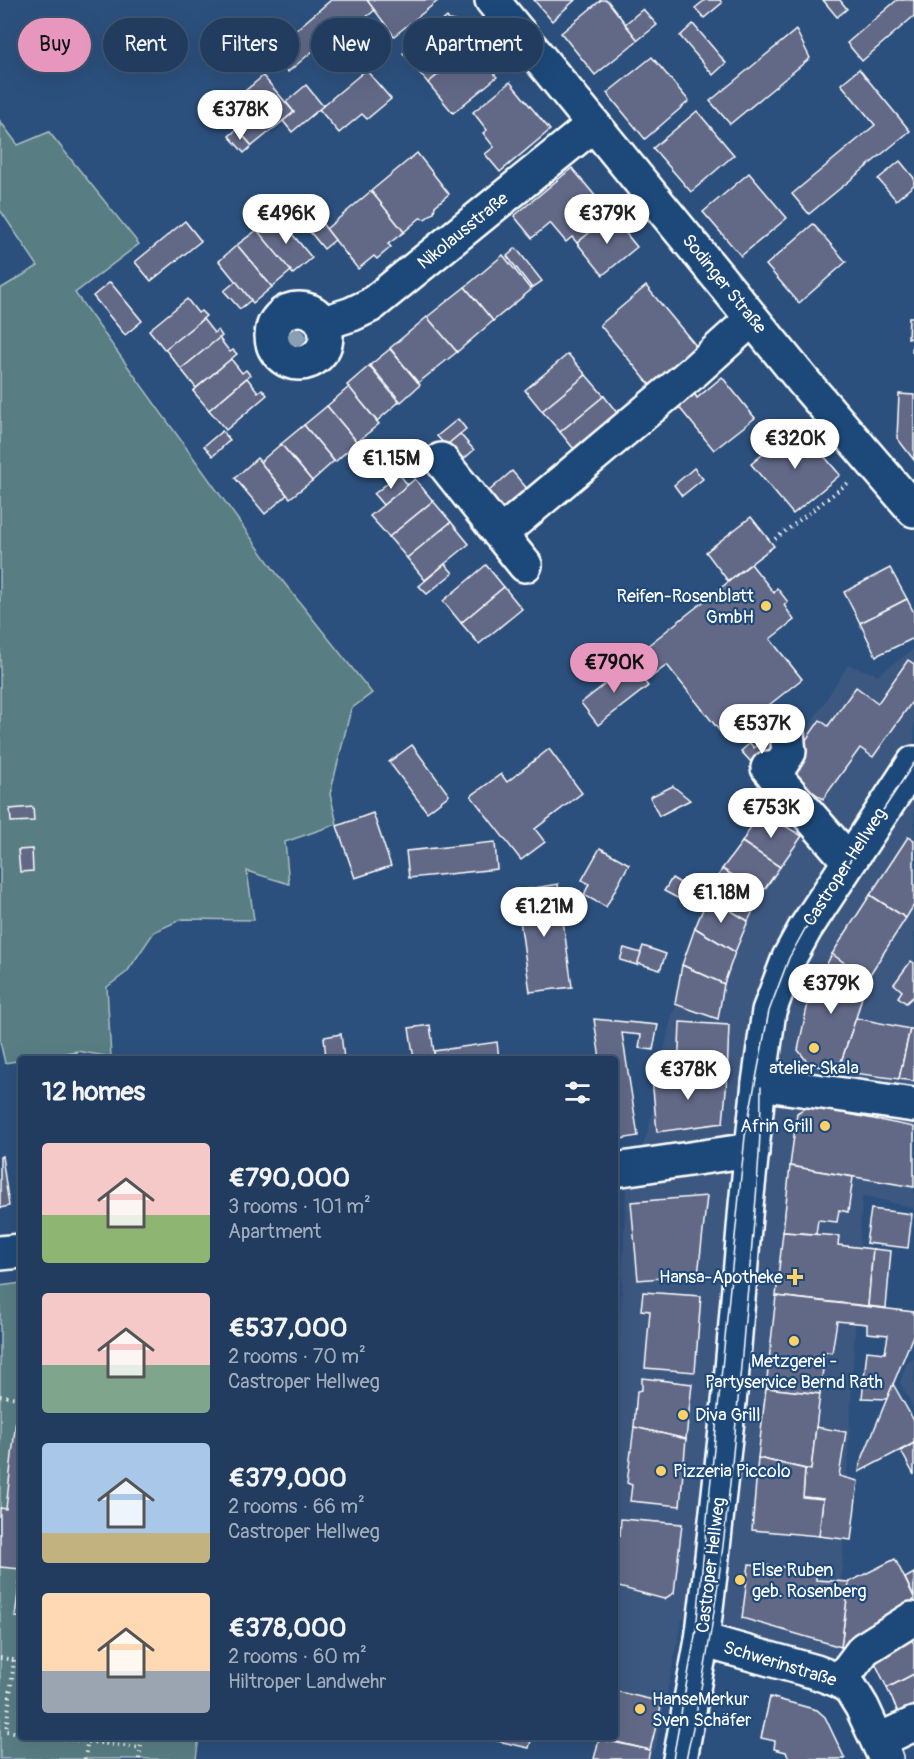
<!DOCTYPE html>
<meta charset="utf-8">
<style>
body{margin:0;font-family:Pangolin,sans-serif;background:#2d4767;color:#f1f3f6;height:100vh;display:flex;flex-direction:column;font-size:22px;white-space:nowrap}
*{box-sizing:border-box;margin:0}
p{font-size:20px;color:#a2adbc}
.icon{flex:none;width:33px;height:33px;fill:none;stroke:currentColor;stroke-width:2;stroke-linecap:round;stroke-linejoin:round}
.map{position:relative;flex:1;overflow:hidden}
.sheet{position:absolute;left:18px;top:1056px;width:600px;height:684px;display:flex;flex-direction:column;background:#213c5e;border-radius:6px;box-shadow:0 6px 24px #0002,0 0 0 2px #3e5673}
.sheet>*{flex:none}
.hud{position:absolute;left:18px;top:18px;width:600px;height:54px;display:flex;gap:12px}
.price{position:absolute;translate:-50% -51px;padding:0 14px;border-radius:21px;background:#fff;color:#222;font-size:20px;line-height:39px;filter:drop-shadow(0 2px 3px #0008)}
.price::after{content:'';position:absolute;left:50%;top:36px;width:18px;height:14px;margin-left:-9px;background:inherit;clip-path:polygon(0 0,100% 0,50% 100%)}
.price.current{background:#e797bd;color:#111}
ul{padding:0;list-style:none}
li{display:flex;align-items:center;gap:18px;height:150px;padding:0 24px}
li span{display:grid;place-items:center;flex:none;width:168px;height:120px;border-radius:6px;color:#555}
li>.icon{margin-inline-start:auto}
span .icon{width:72px;height:72px;fill:#fffc;stroke-width:1}
li b{font-size:26px}
h2{display:flex;justify-content:space-between;align-items:center;height:72px;padding:0 24px;font-size:26px}
.tag{padding:0 21px;border-radius:27px;background:#213c5e;box-shadow:0 6px 24px #0002,0 0 0 2px #3e5673;font-size:21px;line-height:54px}
.tag.current{background:#e797bd;color:#111}
.map>svg:first-child{display:block}
</style>
<div class="map">
<svg width="914" height="1759" viewBox="0 0 914 1759">
<rect width="100%" height="100%" fill="#2c507d"/>
<filter id="ink" filterUnits="userSpaceOnUse"><feTurbulence type="fractalNoise" baseFrequency=".0167" numOctaves="2"/><feDisplacementMap in="SourceGraphic" scale="12" xChannelSelector="R" yChannelSelector="G"/><feConvolveMatrix kernelMatrix="1 2 1 2 8 2 1 2 1" color-interpolation-filters="sRGB"/></filter>
<g filter="url(#ink)">
<g fill="#3c5880">
<path d="M914,649V1208L862,1195L837,1661L733,1628L682,1619L655,1751L592,1737H615V1452L626,1189L648,1132L671,1018L761,803L848,665L878,675Z"/>
<path d="M914,1359V1409L900,1382L907,1362Z"/>
</g>
<g fill="#587e84" stroke="#acbec2" stroke-width="1.5">
<path d="M0,121L18,145L49,132L139,244L75,293L277,574L372,693L351,709L330,794L337,824L285,842L289,884L247,871L254,920L182,919L154,932L127,972L107,987L111,1057L77,1051L5,1063L0,1042V289L38,266L0,210Z"/>
<path d="M21,1283V1737H199L196,1759H0V1286Z"/>
</g>
<g fill="#626987" stroke="#fff" stroke-width="1.5">
<path d="M331,0H367L375,10L325,51L320,45L288,72L270,52Z"/>
<path d="M367,0H439L394,36Z"/>
<path d="M534,0H575L552,21Z"/>
<path d="M601,0H607L638,40L595,75L561,33Z"/>
<path d="M705,0H720L722,3L704,18L695,8Z"/>
<path d="M823,0H840L847,9L837,17Z"/>
<path d="M897,0H914V16L862,61L847,43Z"/>
<path d="M643,9L657,25L638,40L625,24Z"/>
<path d="M447,17L449,20L454,21L460,28V33L472,47L428,83L403,53Z"/>
<path d="M693,24L726,63L713,75L680,36Z"/>
<path d="M796,30L810,58L730,124L710,101Z"/>
<path d="M472,47L483,60L489,62L491,65L494,69L495,75L497,77L453,113L428,83Z"/>
<path d="M652,57L689,101L645,139L607,93Z"/>
<path d="M859,69L910,131L809,214L792,194L875,125L841,84Z"/>
<path d="M366,70L391,99L367,119L362,114L339,133L319,109Z"/>
<path d="M263,76L294,112L252,146L222,110Z"/>
<path d="M510,82L550,130L500,172L485,154L494,147L483,133L487,130L473,112Z"/>
<path d="M306,85L323,106L292,132L283,121L294,112L286,102Z"/>
<path d="M697,111L734,155L691,192L653,148Z"/>
<path d="M237,129L252,146L244,153L229,136Z"/>
<path d="M417,153L449,194L435,206L434,212L425,219L420,218L404,232L371,191Z"/>
<path d="M900,161L914,178V185L896,200L878,179Z"/>
<path d="M572,168L611,215L577,243L572,237L566,242L550,223L532,238L514,216Z"/>
<path d="M749,173L787,218L741,256L703,212Z"/>
<path d="M371,191L404,232L388,244L391,247L377,259L374,256L358,269L326,229Z"/>
<path d="M611,215L637,247L603,275L577,243Z"/>
<path d="M278,217L312,258L293,274L259,233Z"/>
<path d="M317,217L335,240L324,249L306,227Z"/>
<path d="M185,221L201,241L151,281L135,262Z"/>
<path d="M813,224L846,262L799,303L766,265Z"/>
<path d="M257,230L291,271L272,287L237,245Z"/>
<path d="M237,245L272,287L253,303L219,261Z"/>
<path d="M516,248L542,281L532,288L507,256Z"/>
<path d="M503,255L531,290L493,321L465,287Z"/>
<path d="M236,281L251,300L240,309L224,291Z"/>
<path d="M110,282L142,321L125,335L93,296Z"/>
<path d="M646,286L697,347L650,385L600,325Z"/>
<path d="M465,287L493,321L457,352L427,317Z"/>
<path d="M187,299L198,313L201,311L206,316L165,350L149,330Z"/>
<path d="M914,316V352H912L913,338H908L909,317H914Z"/>
<path d="M427,317L457,352L418,383L390,348Z"/>
<path d="M203,319L214,333L218,330L222,336L181,369L165,349Z"/>
<path d="M219,338L230,352L233,350L237,354L196,388L181,369Z"/>
<path d="M390,349L420,385L401,402L370,365Z"/>
<path d="M568,354L586,375L542,411L525,390Z"/>
<path d="M231,359L242,373L246,370L250,375L209,410L193,391Z"/>
<path d="M369,366L399,402L377,421L347,385Z"/>
<path d="M586,375L604,396L560,432L542,411Z"/>
<path d="M722,377L755,418L714,450L678,406L694,393L697,398Z"/>
<path d="M247,378L258,392L262,389L267,395L226,430L209,410Z"/>
<path d="M349,387L379,424L357,442L327,406Z"/>
<path d="M899,394L914,395V460L897,438Z"/>
<path d="M604,396L621,418L578,454L560,432Z"/>
<path d="M327,406L357,442L335,462L304,425Z"/>
<path d="M458,419L466,429L446,446L437,436Z"/>
<path d="M304,425L334,461L312,481L281,444Z"/>
<path d="M798,425L840,475L793,514L751,464Z"/>
<path d="M222,431L230,440L213,456L204,446Z"/>
<path d="M460,434L474,450L457,465L443,448Z"/>
<path d="M281,444L312,481L290,498L260,462Z"/>
<path d="M257,458L287,495L265,514L235,478Z"/>
<path d="M694,468L703,479L682,496L674,485Z"/>
<path d="M512,471L529,491L498,516L482,497Z"/>
<path d="M399,474L408,485L383,505L374,494Z"/>
<path d="M415,479L433,501L389,537L370,516Z"/>
<path d="M433,501L451,522L407,558L389,537Z"/>
<path d="M751,517L774,546L728,581L706,552Z"/>
<path d="M451,522L469,544L425,580L407,558Z"/>
<path d="M445,564L453,573L427,594L419,586Z"/>
<path d="M751,564L774,593L777,588L788,602L784,605L794,620L770,639L802,679L726,739L667,665L649,679L632,658Z"/>
<path d="M486,565L504,587L461,623L443,601Z"/>
<path d="M890,568L907,599L860,623L844,592Z"/>
<path d="M504,587L522,609L479,644L461,623Z"/>
<path d="M907,599L914,613V638L876,656L860,623Z"/>
<path d="M908,660L914,664V699L873,757L860,748L823,799L784,771L820,720L828,726L856,687L878,703Z"/>
<path d="M631,664L648,686L598,725L581,703Z"/>
<path d="M765,737L782,755L762,774L741,751L750,743L754,748Z"/>
<path d="M412,745L449,795L427,812L389,762Z"/>
<path d="M549,749L582,793L535,829L545,842L521,860L471,796L501,774L507,782Z"/>
<path d="M765,779L779,796L771,803L757,787Z"/>
<path d="M673,786L690,800L659,816L650,797Z"/>
<path d="M33,807L34,821L11,822L10,809Z"/>
<path d="M760,811L802,836L780,867L742,842Z"/>
<path d="M373,813L391,866L355,878L337,826Z"/>
<path d="M908,837L914,840V905L906,918L870,895Z"/>
<path d="M495,842L497,869L409,878L406,851Z"/>
<path d="M742,842L780,867L762,893L722,869Z"/>
<path d="M600,848L629,864L606,907L584,895L589,884L582,880Z"/>
<path d="M32,849L33,871L20,872L18,850Z"/>
<path d="M722,869L762,893L748,921L708,897Z"/>
<path d="M672,878L692,890L685,902L664,891Z"/>
<path d="M558,884L572,987L530,992L516,891Z"/>
<path d="M870,895L906,918L867,979L832,954Z"/>
<path d="M708,897L748,921L735,952L695,928Z"/>
<path d="M695,928L735,952L724,984L682,965Z"/>
<path d="M643,946L666,954L660,970L637,963Z"/>
<path d="M624,948L641,953L637,965L620,960Z"/>
<path d="M832,954L867,979L856,1018L838,1071L809,1064L798,1050L809,998Z"/>
<path d="M911,961L914,963V996L906,1003L898,997L902,991L894,984Z"/>
<path d="M682,965L724,984L718,1019L675,1004Z"/>
<path d="M856,1018L910,1029L899,1079L838,1071Z"/>
<path d="M594,1019L658,1025L653,1050L639,1048L641,1035L622,1033L638,1136L615,1140V1059H600Z"/>
<path d="M680,1022L729,1025L727,1079L678,1073Z"/>
<path d="M430,1025L435,1059H414L409,1028Z"/>
<path d="M910,1029H914V1081L899,1079Z"/>
<path d="M341,1034L344,1059H319L326,1058L324,1037Z"/>
<path d="M497,1042L499,1059H435L434,1051Z"/>
<path d="M76,1053L77,1059H49V1057Z"/>
<path d="M678,1073L727,1079L723,1123L657,1132L652,1078Z"/>
<path d="M808,1106L914,1127V1187L790,1166L797,1113Z"/>
<path d="M2,1156L9,1206L0,1208V1157Z"/>
<path d="M790,1166L853,1177L848,1212L839,1210L837,1222L818,1220L816,1234L783,1232Z"/>
<path d="M707,1196L698,1275L638,1280L631,1202Z"/>
<path d="M871,1209L912,1214L908,1248L866,1243Z"/>
<path d="M783,1232L839,1236L838,1245L873,1249L868,1306L776,1296Z"/>
<path d="M873,1249L891,1251L886,1308L868,1306Z"/>
<path d="M643,1292L701,1296L695,1372L645,1368L650,1311L641,1310Z"/>
<path d="M776,1296L914,1312V1333L887,1399L862,1398L867,1351L885,1353L888,1335L867,1333V1324L837,1321L832,1353L825,1352L820,1394L766,1388Z"/>
<path d="M642,1378L692,1384L686,1439L634,1427L637,1391L642,1390Z"/>
<path d="M893,1384L914,1421V1443L859,1472L860,1464Z"/>
<path d="M766,1388L820,1394L811,1470L758,1458Z"/>
<path d="M17,1411H21V1569L0,1567V1508L6,1509Z"/>
<path d="M634,1427L686,1439L680,1506L630,1501L632,1485L627,1483Z"/>
<path d="M816,1427L846,1432L839,1476L858,1481L851,1540L819,1536L823,1499L803,1497L805,1469L811,1470Z"/>
<path d="M914,1443V1475L901,1451Z"/>
<path d="M758,1458L805,1469L803,1497L823,1499L819,1536L752,1530Z"/>
<path d="M621,1519L682,1524L674,1593L664,1599L615,1586V1535L620,1536Z"/>
<path d="M895,1559L914,1597V1612L857,1652L841,1647L849,1582Z"/>
<path d="M749,1564L816,1570V1580L849,1582L841,1647L742,1618Z"/>
<path d="M21,1570V1617H15Z"/>
<path d="M914,1573V1597L905,1578Z"/>
<path d="M909,1634L914,1644V1674L887,1688L870,1652Z"/>
<path d="M914,1674V1718L903,1723L887,1688Z"/>
<path d="M615,1691L662,1702L650,1750L596,1737H615Z"/>
<path d="M770,1697L817,1710L825,1717L845,1759H789L786,1752L774,1749L775,1741L761,1738Z"/>
<path d="M480,1737H532L529,1748Z"/>
<path d="M599,1739L650,1750L648,1759H594Z"/>
</g>
<g fill="none" stroke-linecap="round" stroke-linejoin="round">
<g stroke="#fff" stroke-width="38">
<g id="minor">
<path d="M492,0L804,382L914,510"/>
<circle cx="299" cy="336" r="27"/>
<path d="M324,323L352,314L371,305L593,125"/>
<path d="M441,460L500,534L692,373L752,319"/>
<path d="M500,534L525,565"/>
<path d="M768,768L849,861"/>
<path d="M774,775L789,752L787,733"/>
<path d="M759,1083L914,1105"/>
<path d="M615,1170L744,1151L752,1152"/>
<path d="M0,1253L21,1251"/>
<path d="M702,1640L816,1672L840,1681L851,1689L862,1707L886,1759"/>
<path d="M840,1681L864,1649L912,1619"/>
<path d="M884,1738L914,1724"/>
</g>
</g>
<g stroke="#fff" stroke-width="38">
<path id="major" d="M680,1759L702,1640L710,1575L730,1393L746,1205L759,1083L769,1011L789,958L805,929L914,763"/>
</g>
<g stroke="#fff" stroke-width="4" stroke-dasharray="1.5 4.5" stroke-linecap="butt">
<path d="M775,539L848,483"/>
<path d="M0,1396L21,1398"/>
<path d="M0,1658L14,1660L21,1664"/>
<path d="M14,1660L6,1731L21,1733"/>
<path d="M52,1737L140,1748"/>
<path d="M85,1759L88,1737"/>
<path d="M139,1759L142,1737"/>
</g>
<use href="#minor" stroke="#1f4a7a" stroke-width="33"/>
<use href="#major" stroke="#1f4a7a" stroke-width="33"/>
<g stroke="#fff" stroke-width="1.5">
<path d="M673,1759L696,1630L745,1136L769,1011L789,958L805,929L914,763"/>
<path d="M686,1759C719,1619 732,1475 744,1331C751,1250 761,1168 761,1087"/>
</g>
</g>
<circle fill="#899fb3" cx="297" cy="337" r="9"/>
</g>
<g fill="#ffd166" stroke="#1f4a7a" stroke-width="2">
<circle cx="766" cy="606" r="6"/>
<circle cx="814" cy="1048" r="6"/>
<circle cx="825" cy="1126" r="6"/>
<path d="M792 1268h6v6h6v6h-6v6h-6v-6h-6v-6h6z"/>
<circle cx="794" cy="1341" r="6"/>
<circle cx="683" cy="1415" r="6"/>
<circle cx="661" cy="1471" r="6"/>
<circle cx="740" cy="1580" r="6"/>
<circle cx="640" cy="1709" r="6"/>
</g>
<g text-anchor="middle" dominant-baseline="central" stroke-width="4.5" stroke-linejoin="round" paint-order="stroke">
<g font-size="18" fill="#fff" stroke="#1f4a7a">
<text transform="translate(463 231) rotate(-39)">Nikolausstraße</text>
<text transform="translate(724 284) rotate(51)">Sodinger Straße</text>
<text transform="translate(845 867) rotate(-57)">Castroper Hellweg</text>
<text transform="translate(711 1565) rotate(-83)">Castroper Hellweg</text>
<text transform="translate(780 1664) rotate(17)">Schwerinstraße</text>
</g>
<g font-size="18" fill="#fff" stroke="#1f4a7a" text-anchor="start">
<text x="754" y="596" text-anchor="end">Reifen-Rosenblatt<tspan x="754" dy="21">GmbH</tspan></text>
<text x="814" y="1068" text-anchor="middle">atelier Skala</text>
<text x="813" y="1126" text-anchor="end">Afrin Grill</text>
<text x="783" y="1277" text-anchor="end">Hansa-Apotheke</text>
<text x="794" y="1361" text-anchor="middle">Metzgerei -<tspan x="794" dy="21">Partyservice Bernd Rath</tspan></text>
<text x="695" y="1415">Diva Grill</text>
<text x="673" y="1471">Pizzeria Piccolo</text>
<text x="752" y="1570">Else Ruben<tspan x="752" dy="21">geb. Rosenberg</tspan></text>
<text x="652" y="1699">HanseMerkur<tspan x="652" dy="21">Sven Schäfer</tspan></text>
</g>
</g>
</svg>
<b class="price" style="left:240px;top:141px">€378K</b>
<b class="price" style="left:286px;top:245px">€496K</b>
<b class="price" style="left:607px;top:245px">€379K</b>
<b class="price" style="left:795px;top:470px">€320K</b>
<b class="price" style="left:391px;top:490px">€1.15M</b>
<b class="price current" style="left:614px;top:694px">€790K</b>
<b class="price" style="left:762px;top:755px">€537K</b>
<b class="price" style="left:771px;top:839px">€753K</b>
<b class="price" style="left:721px;top:924px">€1.18M</b>
<b class="price" style="left:544px;top:938px">€1.21M</b>
<b class="price" style="left:831px;top:1015px">€379K</b>
<b class="price" style="left:688px;top:1101px">€378K</b>
<div class="hud">
<a class="tag current">Buy</a>
<a class="tag">Rent</a>
<a class="tag">Filters</a>
<a class="tag">New</a>
<a class="tag">Apartment</a>
</div>
<section class="sheet">
<h2>12 homes<svg class="icon" aria-label="filters" viewBox="0 0 24 24"><path d="M4 7h16M4 17h16"/><circle cx="9" cy="7" r="2"/><circle cx="15" cy="17" r="2"/></svg></h2>
<ul>
<li><span style="background:linear-gradient(#f6c9c9 60%,#8fb573 0)"><svg class="icon" aria-label="home" viewBox="0 0 24 24"><path d="M3 11l9-7 9 7M6 9v11h12V9"/></svg></span><div><b>€790,000</b><p>3 rooms · 101 m²</p><p>Apartment</p></div></li>
<li><span style="background:linear-gradient(#f6c9c9 60%,#7fa58c 0)"><svg class="icon" aria-label="home" viewBox="0 0 24 24"><path d="M3 11l9-7 9 7M6 9v11h12V9"/></svg></span><div><b>€537,000</b><p>2 rooms · 70 m²</p><p>Castroper Hellweg</p></div></li>
<li><span style="background:linear-gradient(#a9c7e8 75%,#c2b280 0)"><svg class="icon" aria-label="home" viewBox="0 0 24 24"><path d="M3 11l9-7 9 7M6 9v11h12V9"/></svg></span><div><b>€379,000</b><p>2 rooms · 66 m²</p><p>Castroper Hellweg</p></div></li>
<li><span style="background:linear-gradient(#ffd9b3 65%,#9aa5b1 0)"><svg class="icon" aria-label="home" viewBox="0 0 24 24"><path d="M3 11l9-7 9 7M6 9v11h12V9"/></svg></span><div><b>€378,000</b><p>2 rooms · 60 m²</p><p>Hiltroper Landwehr</p></div></li>
</ul>
</section>
</div>
